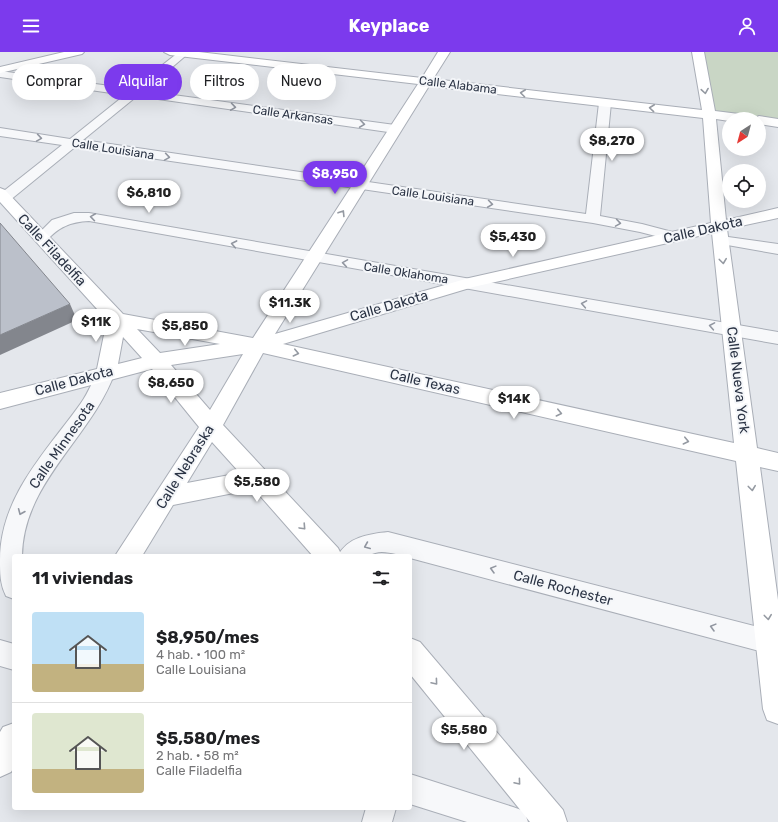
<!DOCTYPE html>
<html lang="es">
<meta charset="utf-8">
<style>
body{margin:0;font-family:Rubik,sans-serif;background:#f6f6f6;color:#202124;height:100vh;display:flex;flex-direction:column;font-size:15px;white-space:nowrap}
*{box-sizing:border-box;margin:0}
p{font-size:13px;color:#757577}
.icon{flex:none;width:22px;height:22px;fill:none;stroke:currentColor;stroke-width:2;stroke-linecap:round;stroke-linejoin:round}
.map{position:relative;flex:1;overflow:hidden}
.side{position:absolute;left:12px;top:502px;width:400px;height:256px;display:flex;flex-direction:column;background:#fff;border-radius:4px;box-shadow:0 4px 16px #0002}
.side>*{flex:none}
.banner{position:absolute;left:12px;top:12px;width:400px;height:36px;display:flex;gap:8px}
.needle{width:26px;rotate:216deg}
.buttons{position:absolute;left:722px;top:60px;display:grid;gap:8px}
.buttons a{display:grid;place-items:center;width:44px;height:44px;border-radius:50%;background:#fff;box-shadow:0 4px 16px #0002;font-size:20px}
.price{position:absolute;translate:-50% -34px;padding:0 9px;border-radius:14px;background:#fff;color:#222;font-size:13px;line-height:26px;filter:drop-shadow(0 1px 2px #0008)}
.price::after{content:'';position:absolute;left:50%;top:24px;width:12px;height:9px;margin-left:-6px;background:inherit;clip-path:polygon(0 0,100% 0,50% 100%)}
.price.on{background:#7c3aed;color:#fff}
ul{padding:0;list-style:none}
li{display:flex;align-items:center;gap:12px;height:100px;padding:0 20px}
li+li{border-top:1px solid #e0e0e0}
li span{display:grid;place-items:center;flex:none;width:112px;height:80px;border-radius:4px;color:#555}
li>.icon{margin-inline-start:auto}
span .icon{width:48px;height:48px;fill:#fffc;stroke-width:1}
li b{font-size:17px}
h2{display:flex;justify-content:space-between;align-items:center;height:48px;padding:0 20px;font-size:17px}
.tag{padding:0 14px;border-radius:18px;background:#fff;box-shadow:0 4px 16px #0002;font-size:14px;line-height:36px}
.tag.on{background:#7c3aed;color:#fff}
header{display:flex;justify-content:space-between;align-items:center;height:52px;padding:0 20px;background:#7c3aed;color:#fff;font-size:18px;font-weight:700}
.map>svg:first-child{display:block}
</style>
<header><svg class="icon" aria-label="menu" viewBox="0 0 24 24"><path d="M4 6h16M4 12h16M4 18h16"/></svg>Keyplace<svg class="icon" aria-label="person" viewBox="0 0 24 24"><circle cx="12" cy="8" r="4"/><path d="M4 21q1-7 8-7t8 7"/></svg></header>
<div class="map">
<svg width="778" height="770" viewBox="0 0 778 770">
<rect width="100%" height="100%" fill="#e4e7ec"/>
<path fill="#c9d6c5" d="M704,0H778V68L708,60Z"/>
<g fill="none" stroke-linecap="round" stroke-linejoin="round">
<g stroke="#a9aeb7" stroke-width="2">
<g id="street">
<path d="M179,0H190L144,39L395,73L401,77L395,81L137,44L83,88L586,162L599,51L605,48L611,51L600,164L642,172L680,182L682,185L680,188L675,189L640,180L593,171L75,95L9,149H0V142L62,93L0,84V76L70,87L125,43L0,25V19L132,37Z"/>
<path d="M74,161H89L778,280V292L89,169C70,170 59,175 46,189H36L34,186L52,168Z"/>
<path d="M721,184L778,192V202L716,191L714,188L716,185Z"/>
<path d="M106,314L112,315L115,320C92,385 23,430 22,504H14V547L6,544C0,532 0,521 0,508C0,444 47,399 81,351C89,340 93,327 100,315Z"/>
<path d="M388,480L778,580V604L410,506V504C396,504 381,495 369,504H338C347,485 369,482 388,480Z"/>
<path d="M0,588L14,592V618L0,614Z"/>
<path d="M410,722L513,755L524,759L528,770H467L410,752Z"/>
<path d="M366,756H396L392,770H362Z"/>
</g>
</g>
<g stroke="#a9aeb7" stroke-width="2">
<g id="secondary">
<path d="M64,0H84L82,2L0,21V15Z"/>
<path d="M164,0H199L422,26L438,0H450L433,27L702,58L692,0H704L715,59L747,63L753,67L759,64L778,67V75L759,72V67H729V69L716,67L726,168L778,156V166L727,177L757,396L778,401V419L760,415L778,548V672L767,668L763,657L736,409L263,301L223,373L338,496L342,504H313L254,437L173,453L142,504H115L199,375L152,317L0,357V341L97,317L107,268L0,150V136L5,138L123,262L253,286L418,32L170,3ZM429,34L703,66L711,171L469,226L275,282ZM712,181L734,391L283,292L473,235ZM137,277L220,292L160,301ZM123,285L142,306L118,312ZM243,302L210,358L171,313ZM212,390L240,421L187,431Z"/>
<path d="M410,586L420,590L563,758L567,770H530L410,622Z"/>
<path d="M14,671V715L11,720L0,725V680L3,675Z"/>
</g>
</g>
<use href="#street" fill="#f7f8fa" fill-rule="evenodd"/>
<use href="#secondary" fill="#fff" fill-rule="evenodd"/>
</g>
<path fill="#83868d" d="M70,252L77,268L0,303V283Z"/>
<path fill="#bbc0ca" stroke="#83868d" d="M0,171L70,252L0,283Z"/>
<defs><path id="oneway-chevron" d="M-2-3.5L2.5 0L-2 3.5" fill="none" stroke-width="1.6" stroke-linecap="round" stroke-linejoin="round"/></defs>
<g stroke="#959aa2">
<use href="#oneway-chevron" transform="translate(705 39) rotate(81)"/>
<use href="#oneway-chevron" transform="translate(523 41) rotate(-173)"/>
<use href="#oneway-chevron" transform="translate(652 56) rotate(-174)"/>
<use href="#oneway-chevron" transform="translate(342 161) rotate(-58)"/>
<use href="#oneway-chevron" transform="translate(723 209) rotate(83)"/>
<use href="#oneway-chevron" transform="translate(296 301) rotate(13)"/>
<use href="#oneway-chevron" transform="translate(559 361) rotate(13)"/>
<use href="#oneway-chevron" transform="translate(686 389) rotate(13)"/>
<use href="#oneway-chevron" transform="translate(752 436) rotate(83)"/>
<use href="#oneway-chevron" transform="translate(303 475) rotate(47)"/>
<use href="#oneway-chevron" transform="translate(768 565) rotate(83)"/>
<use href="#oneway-chevron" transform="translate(435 630) rotate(50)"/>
<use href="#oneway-chevron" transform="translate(518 730) rotate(50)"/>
</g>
<g stroke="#9196a0">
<use href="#oneway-chevron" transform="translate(233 55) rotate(8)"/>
<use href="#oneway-chevron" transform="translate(362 72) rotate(8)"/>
<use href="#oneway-chevron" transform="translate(39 86) rotate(9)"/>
<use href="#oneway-chevron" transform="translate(167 105) rotate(9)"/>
<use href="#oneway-chevron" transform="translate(490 152) rotate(8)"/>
<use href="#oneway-chevron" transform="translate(93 165) rotate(-172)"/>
<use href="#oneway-chevron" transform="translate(618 171) rotate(9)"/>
<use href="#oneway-chevron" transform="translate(234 192) rotate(-169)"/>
<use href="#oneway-chevron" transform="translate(345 211) rotate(-171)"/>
<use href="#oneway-chevron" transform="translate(584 252) rotate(-170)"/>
<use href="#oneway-chevron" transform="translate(712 274) rotate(-170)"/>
<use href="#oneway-chevron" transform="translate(21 460) rotate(113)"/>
<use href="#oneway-chevron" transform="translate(367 494) rotate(157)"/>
<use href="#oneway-chevron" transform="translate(493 517) rotate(-165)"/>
<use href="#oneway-chevron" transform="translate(713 575) rotate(-165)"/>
</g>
<g text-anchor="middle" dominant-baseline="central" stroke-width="4" stroke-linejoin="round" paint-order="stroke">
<g font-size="12" fill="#2b3445" stroke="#f4f6f9">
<text transform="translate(458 33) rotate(7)">Calle Alabama</text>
<text transform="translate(293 63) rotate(8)">Calle Arkansas</text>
<text transform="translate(113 97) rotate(9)">Calle Louisiana</text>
<text transform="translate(433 144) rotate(8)">Calle Louisiana</text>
<text transform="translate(406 221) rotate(9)">Calle Oklahoma</text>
</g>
<g font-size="14" fill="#2b3445" stroke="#f4f6f9">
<text transform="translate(703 178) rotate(-13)">Calle Dakota</text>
<text transform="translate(52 198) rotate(47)">Calle Filadelfia</text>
<text transform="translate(389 254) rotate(-16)">Calle Dakota</text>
<text transform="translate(738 328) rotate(83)">Calle Nueva York</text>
<text transform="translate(74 329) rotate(-15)">Calle Dakota</text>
<text transform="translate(425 330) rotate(13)">Calle Texas</text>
<text transform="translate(62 393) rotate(-55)">Calle Minnesota</text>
<text transform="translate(185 415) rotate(-58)">Calle Nebraska</text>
<text transform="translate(563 536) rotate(15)">Calle Rochester</text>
</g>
</g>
</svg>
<div class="buttons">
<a><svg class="needle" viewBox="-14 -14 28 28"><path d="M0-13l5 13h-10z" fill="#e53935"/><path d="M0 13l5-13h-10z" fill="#757577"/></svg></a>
<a><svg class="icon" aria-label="locate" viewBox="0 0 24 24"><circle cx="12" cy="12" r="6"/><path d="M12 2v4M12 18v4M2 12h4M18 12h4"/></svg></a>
</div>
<b class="price" style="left:612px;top:110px">$8,270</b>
<b class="price on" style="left:335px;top:143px">$8,950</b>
<b class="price" style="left:149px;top:162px">$6,810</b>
<b class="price" style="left:513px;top:206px">$5,430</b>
<b class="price" style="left:290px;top:272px">$11.3K</b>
<b class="price" style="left:96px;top:291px">$11K</b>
<b class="price" style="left:185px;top:295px">$5,850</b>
<b class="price" style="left:171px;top:352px">$8,650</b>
<b class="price" style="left:514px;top:368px">$14K</b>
<b class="price" style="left:257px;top:451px">$5,580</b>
<b class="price" style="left:464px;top:699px">$5,580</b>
<div class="banner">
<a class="tag">Comprar</a>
<a class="tag on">Alquilar</a>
<a class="tag">Filtros</a>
<a class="tag">Nuevo</a>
</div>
<section class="side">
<h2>11 viviendas<svg class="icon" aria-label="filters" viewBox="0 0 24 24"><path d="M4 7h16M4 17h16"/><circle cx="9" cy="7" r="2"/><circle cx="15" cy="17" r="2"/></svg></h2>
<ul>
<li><span style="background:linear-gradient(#bfe0f5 65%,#c2b280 0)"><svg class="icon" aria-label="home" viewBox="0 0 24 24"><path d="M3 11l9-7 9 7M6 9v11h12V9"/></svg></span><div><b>$8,950/mes</b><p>4 hab. · 100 m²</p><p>Calle Louisiana</p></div></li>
<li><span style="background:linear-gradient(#dfe7d0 70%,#c2b280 0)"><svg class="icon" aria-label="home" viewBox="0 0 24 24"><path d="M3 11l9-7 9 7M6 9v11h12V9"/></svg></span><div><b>$5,580/mes</b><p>2 hab. · 58 m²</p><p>Calle Filadelfia</p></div></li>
</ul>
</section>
</div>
